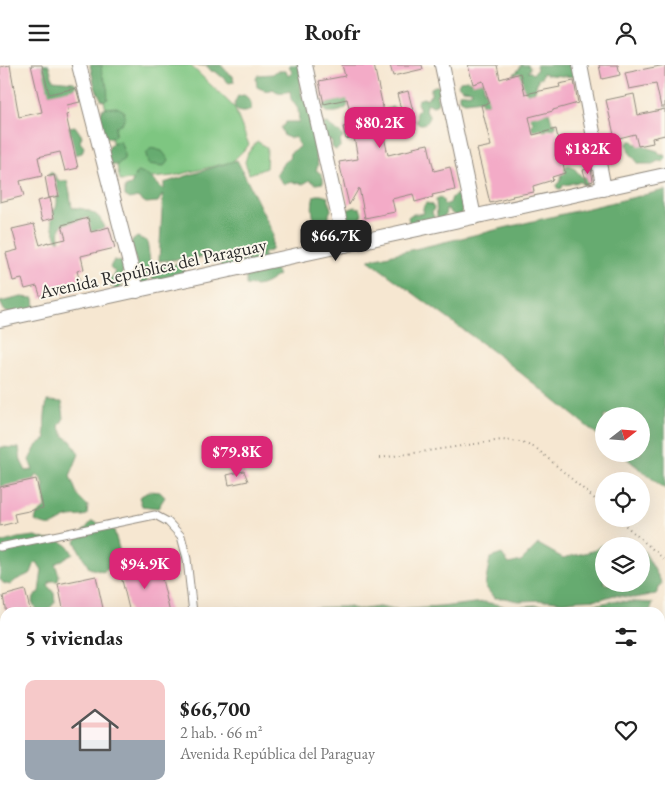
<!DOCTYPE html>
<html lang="es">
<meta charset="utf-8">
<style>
body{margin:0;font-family:"EB Garamond",serif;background:#f6f6f6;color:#222;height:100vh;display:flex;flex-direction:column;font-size:19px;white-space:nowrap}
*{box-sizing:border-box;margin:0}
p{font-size:16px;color:#767676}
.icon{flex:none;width:28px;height:28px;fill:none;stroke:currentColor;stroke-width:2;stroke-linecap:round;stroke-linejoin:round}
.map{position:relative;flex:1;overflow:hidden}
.panel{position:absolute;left:0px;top:542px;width:665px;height:196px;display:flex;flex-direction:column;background:#fff;border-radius:15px 15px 0 0;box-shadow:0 5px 20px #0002}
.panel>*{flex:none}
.needle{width:32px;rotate:73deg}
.tools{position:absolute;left:595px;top:342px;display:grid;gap:10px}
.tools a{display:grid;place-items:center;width:55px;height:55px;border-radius:50%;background:#fff;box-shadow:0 5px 20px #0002;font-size:25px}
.price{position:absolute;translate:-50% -42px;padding:0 11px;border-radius:10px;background:#db2777;color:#fff;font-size:16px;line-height:32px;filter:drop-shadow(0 1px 2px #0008)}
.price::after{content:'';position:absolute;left:50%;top:30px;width:15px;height:11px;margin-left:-8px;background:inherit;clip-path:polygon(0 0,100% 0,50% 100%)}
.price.active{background:#222;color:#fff}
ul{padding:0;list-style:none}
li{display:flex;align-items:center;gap:15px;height:125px;padding:0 25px}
li span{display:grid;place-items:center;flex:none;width:140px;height:100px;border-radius:10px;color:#555}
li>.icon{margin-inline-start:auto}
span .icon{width:60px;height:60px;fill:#fffc;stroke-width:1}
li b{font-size:21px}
h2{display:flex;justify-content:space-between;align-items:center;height:60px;padding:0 25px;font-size:21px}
header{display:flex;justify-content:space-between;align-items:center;height:65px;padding:0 25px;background:#fff;font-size:22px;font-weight:700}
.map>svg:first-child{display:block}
</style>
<header><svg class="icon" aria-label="menu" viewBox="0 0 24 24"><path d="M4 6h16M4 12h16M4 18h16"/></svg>Roofr<svg class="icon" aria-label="person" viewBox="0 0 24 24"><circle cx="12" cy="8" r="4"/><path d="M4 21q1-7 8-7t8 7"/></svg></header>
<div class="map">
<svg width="665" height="738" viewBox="0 0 665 738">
<rect width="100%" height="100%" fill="#fbf7ec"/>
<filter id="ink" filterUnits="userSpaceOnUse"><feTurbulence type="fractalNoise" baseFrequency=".02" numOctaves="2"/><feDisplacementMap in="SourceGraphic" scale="10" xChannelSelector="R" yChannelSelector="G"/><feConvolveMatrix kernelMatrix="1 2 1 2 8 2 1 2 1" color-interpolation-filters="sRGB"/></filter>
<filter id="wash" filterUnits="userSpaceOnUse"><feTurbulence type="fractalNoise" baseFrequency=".0096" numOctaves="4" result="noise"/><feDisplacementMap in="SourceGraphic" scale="20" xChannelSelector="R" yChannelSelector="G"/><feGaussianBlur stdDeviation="1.12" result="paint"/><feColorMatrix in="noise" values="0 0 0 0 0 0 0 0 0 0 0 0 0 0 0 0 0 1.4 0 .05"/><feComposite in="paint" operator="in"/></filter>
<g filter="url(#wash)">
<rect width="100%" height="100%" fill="#f6e7d1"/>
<g fill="#7ec681" stroke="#547856">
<path d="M97,0H190L234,42L249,80L232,97L173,111L120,116Z"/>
<path d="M257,76L267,83L266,103L261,105L249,109L245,97L248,88Z"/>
</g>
<g fill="#66ab6f" stroke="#486b4d">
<path d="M37,0H49L53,15L74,17L77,20C70,30 57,29 46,29Z"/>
<path d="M90,0H102C100,10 104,12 107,21C108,24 107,30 108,34L102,36L95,22Z"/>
<path d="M194,0H221L229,9L233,11L234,17L229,18L216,7L211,6L207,1Z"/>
<path d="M289,0H300L301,25L302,31L306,38L314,74L317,81L319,89L316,91L318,100L316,105C322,109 324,112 323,118L316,119L310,115L303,119L293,117L284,119L276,110L284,97L289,94L290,88L300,82L295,72L290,73L284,71L281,63L286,57H299L298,44L291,34L290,26C283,28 279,29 273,24C267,27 263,25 257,22L256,14L258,10L273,9C276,5 281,6 286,6L288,11L292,8Z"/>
<path d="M521,0H528L530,3L528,7H531L533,9L537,4L536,0H583L577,12L550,10L543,8L541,13L538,14L535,26L532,29H528L518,16L514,9L518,5Z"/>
<path d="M467,15L475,18L480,16L484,17V26L487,25L497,37L482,40L481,35L465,37L459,34V28C464,27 467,29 471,28L472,25L462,24L458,20L460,16Z"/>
<path d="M435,21H438L440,24L439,28L436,30L438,36L436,40L433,41L427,38L425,44L429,51V55C425,59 422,60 417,58L416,47L420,44L417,38L418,35L423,33L426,34L431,30V23Z"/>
<path d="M244,30C250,34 252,37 251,45C237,51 230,43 238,31Z"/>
<path d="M349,33L350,39C343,47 336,48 326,47L323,44L324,39C333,37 340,34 349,33Z"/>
<path d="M117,42L124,46L125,52L122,58L116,61L115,70L111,73L104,72C99,61 98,54 103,43Z"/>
<path d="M392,42L395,43L396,51L399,52L402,56L400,61L397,63L392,62L389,60L388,56L390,53L387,52L384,48L385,45Z"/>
<path d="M549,47L552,57L556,58V62L554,64L550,63L545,66L540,64L533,66L531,64L533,57L529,50Z"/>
<path d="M328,58C330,60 332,64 335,65C339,68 342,67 343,73L340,76L341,80L339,83L335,85L332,82V76L325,73L323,59Z"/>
<path d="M75,61L82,71L80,77L84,82L82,88L72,90L66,64L69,62Z"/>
<path d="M586,69L596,70V98L590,94L588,90L572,83L571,77L577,72Z"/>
<path d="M120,76L124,87V94L117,100H107V86L112,78Z"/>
<path d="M629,76H633L636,79L642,78L648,83L658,86L660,90H664L665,93L663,97L658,96L653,99H639L629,87L627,79Z"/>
<path d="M151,83L162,86L169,95L164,101L148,99L146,89Z"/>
<path d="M237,95L273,168L272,185L262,189L270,196L279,210C266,218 262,223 246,220V209L243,206L223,207L220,199L226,192H234L240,189L159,196L163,129L158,137L146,138L137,132L130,134L125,131V122L131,120L137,107C149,109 155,117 164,125V118Z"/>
<path d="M567,100L572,101L582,112H586L588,115L587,119L583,120L580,117C574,117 569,120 563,120L562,123L560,124L557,123L556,120L561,115L562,106Z"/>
<path d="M50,107L54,109L59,116H67L70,128L72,143C82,142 98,147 102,157C104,159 104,162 104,165L92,170L66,160L60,162L59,178C54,167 50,158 51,145H55C61,134 53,120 48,110Z"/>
<path d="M665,125V424L621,389H641V351H604V375L507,297L368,195Z"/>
<path d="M317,130H321L328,132L331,145L329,149V154L328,159L317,161C312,152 311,141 314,131Z"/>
<path d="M456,130L461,132L463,140L462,149L455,151L448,145V143L446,144L445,151L438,155L437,151L436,135L439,132L443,135L444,140L450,138L452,132Z"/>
<path d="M426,138L431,139L434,143L432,148L434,151L433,156L412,160L409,157L408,152C413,147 418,150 424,148C422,143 423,142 426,138Z"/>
<path d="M355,142L360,143L362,149L360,155C366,160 368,164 368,172H358L353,170C349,162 351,159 346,151L347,145Z"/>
<path d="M137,172L147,176L151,203L159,202L168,197L171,201L178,198L184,203L186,215L154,218L151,208L147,219L142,221L131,177Z"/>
<path d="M114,195L122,197L125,200L124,204L122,208L123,218L118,226L111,221L106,214L114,212L115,207L110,202Z"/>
<path d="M21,232L34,233L35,242L28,249L5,247L0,237Z"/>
<path d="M47,336L62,337L64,353L59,361L64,371L71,376L79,389L70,411L78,431L88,441L87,450C81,452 71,451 66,453C51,460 53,464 35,456L37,449L46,442L43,424L44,420L42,415L37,410L31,420L0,429V382L19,383L21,396L26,406L33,405L29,395L37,380L46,374C43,361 45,349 47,336Z"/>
<path d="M150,426L160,427L165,432L158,443L142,441L139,432Z"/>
<path d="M92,456L114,465L122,495L103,507L89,503L78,483L75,476Z"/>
<path d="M35,471L48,475H59L68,481L73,489L55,499L59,510L58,516H50L48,521L54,528L55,537C50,544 45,550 36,545L32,536L35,530L39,527L42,505L37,497L34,500L31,508L16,515L10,520L3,518L0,514V478L18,473Z"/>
<path d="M624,473L637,481H604V519H641V484L644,486L662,518L656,529L634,533L614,530L601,534L576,535L563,537L549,535L518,536L504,533H494L485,521L490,493L502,489L509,499L521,496L538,479L563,493L593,486L609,476Z"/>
<path d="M615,536L653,538L650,547H227V545L238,543L253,546L269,543L349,542L357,545L379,542L395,545L441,542L484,537L510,542L537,540L575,541L599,539Z"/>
<path d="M2,605L5,607V678L2,680L0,689V606Z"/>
<path d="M665,703V738H565L570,734H642L646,736L647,734H660V706Z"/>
<path d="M123,734H188L187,738H120Z"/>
</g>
<g id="blocks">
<g fill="#f3abc7">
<path d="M10,0L19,52L42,47L31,0H42L49,29L76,23L80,37L67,40L69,49L66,50L78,103L65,106L60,87L38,92L42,111L20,116L24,131L0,137V2Z"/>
<path d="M342,0H374L388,66L383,67L388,90L414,84L413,82L428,79L434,106L450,102L455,125L432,130L433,132L415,137L413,129L392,134L395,147L365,153L359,123L349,140L339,97L358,94L354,72L346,74L343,62L353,60L347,34L324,39L319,16L345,11Z"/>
<path d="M390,0H422L423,4L393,11Z"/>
<path d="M468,0H497L500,14L520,8L525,29L560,22L559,19L574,16L578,38L553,45V46L529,52L533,70L556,64L565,108L552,112L553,115L533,121L534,127L512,131L513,132L490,138L477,84L491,81L481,40L489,38L483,16L473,19Z"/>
<path d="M599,0H618L620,10L602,14Z"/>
<path d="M665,0V42H661L656,19L629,24L625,8Z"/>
<path d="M408,26L416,58L405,60L397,29Z"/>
<path d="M634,29L638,50L665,44V70L652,73L653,78L638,81L635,69L615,74L606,35Z"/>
<path d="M591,103L593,116L587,118L583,105Z"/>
<path d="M54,110L59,131L49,133L45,112Z"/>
<path d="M50,133L54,153L42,156L37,136Z"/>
<path d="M88,153L91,167L109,162L115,183L81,191L84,204L77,206L82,224L62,229L61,228L41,233L37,221L25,224L22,214L13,216L6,188L18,185L12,164L34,159L40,180L48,177V178L66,174L62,160Z"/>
<path d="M244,406L248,416L229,420L227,410Z"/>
<path d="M36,414L43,443L14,449L16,457L0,461V422Z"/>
<path d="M158,497L170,548H130L120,507Z"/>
<path d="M96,511L104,548H64L58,519Z"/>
<path d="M25,525L31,548H6L3,531Z"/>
</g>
</g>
</g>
<g filter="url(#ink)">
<use href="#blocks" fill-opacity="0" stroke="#90897e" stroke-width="1"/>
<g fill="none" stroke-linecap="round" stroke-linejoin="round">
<g stroke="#90897e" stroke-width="9">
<g id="lane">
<path d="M0,482L155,450L168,457L181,471L187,494L193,548"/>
<path d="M210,734L211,738"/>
</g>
</g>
<g stroke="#90897e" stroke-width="16">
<g id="street">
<path d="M79,0L137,226"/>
<path d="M305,0L345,180"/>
<path d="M442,0L474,152"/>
<path d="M580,0L604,124"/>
<path d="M0,255L665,110"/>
</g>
</g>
<g stroke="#90897e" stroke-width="2" stroke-dasharray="1 4" stroke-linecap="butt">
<path d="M380,393L502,375L520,377L536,383L604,442"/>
<path d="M618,454L665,495"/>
</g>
<use href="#lane" stroke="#fff" stroke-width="7"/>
<use href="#street" stroke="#fff" stroke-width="14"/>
</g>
</g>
<g text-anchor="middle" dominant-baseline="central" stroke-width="4" stroke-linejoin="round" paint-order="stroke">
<g font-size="19" fill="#2b2b2b" stroke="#fbf7ec">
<text transform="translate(153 203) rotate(-12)">Avenida República del Paraguay</text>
</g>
</g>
</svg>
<div class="tools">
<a><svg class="needle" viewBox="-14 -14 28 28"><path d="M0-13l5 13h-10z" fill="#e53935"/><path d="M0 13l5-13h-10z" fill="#767676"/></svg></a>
<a><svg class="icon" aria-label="locate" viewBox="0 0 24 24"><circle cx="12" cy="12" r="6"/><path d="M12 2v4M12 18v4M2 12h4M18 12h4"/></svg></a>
<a><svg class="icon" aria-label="layers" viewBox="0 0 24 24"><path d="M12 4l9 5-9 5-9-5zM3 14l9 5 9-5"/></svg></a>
</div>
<b class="price" style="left:380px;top:84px">$80.2K</b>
<b class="price" style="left:588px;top:110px">$182K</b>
<b class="price active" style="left:336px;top:197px">$66.7K</b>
<b class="price" style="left:237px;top:413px">$79.8K</b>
<b class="price" style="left:145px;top:525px">$94.9K</b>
<section class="panel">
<h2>5 viviendas<svg class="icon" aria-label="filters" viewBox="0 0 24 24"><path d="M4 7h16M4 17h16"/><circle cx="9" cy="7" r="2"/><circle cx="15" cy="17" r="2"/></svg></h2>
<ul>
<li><span style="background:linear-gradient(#f6c9c9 60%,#9aa5b1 0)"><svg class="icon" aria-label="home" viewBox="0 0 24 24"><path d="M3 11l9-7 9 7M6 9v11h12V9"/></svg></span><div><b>$66,700</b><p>2 hab. · 66 m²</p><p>Avenida República del Paraguay</p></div><svg class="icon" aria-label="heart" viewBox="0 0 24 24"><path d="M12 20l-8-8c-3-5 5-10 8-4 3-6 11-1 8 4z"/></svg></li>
</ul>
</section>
</div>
